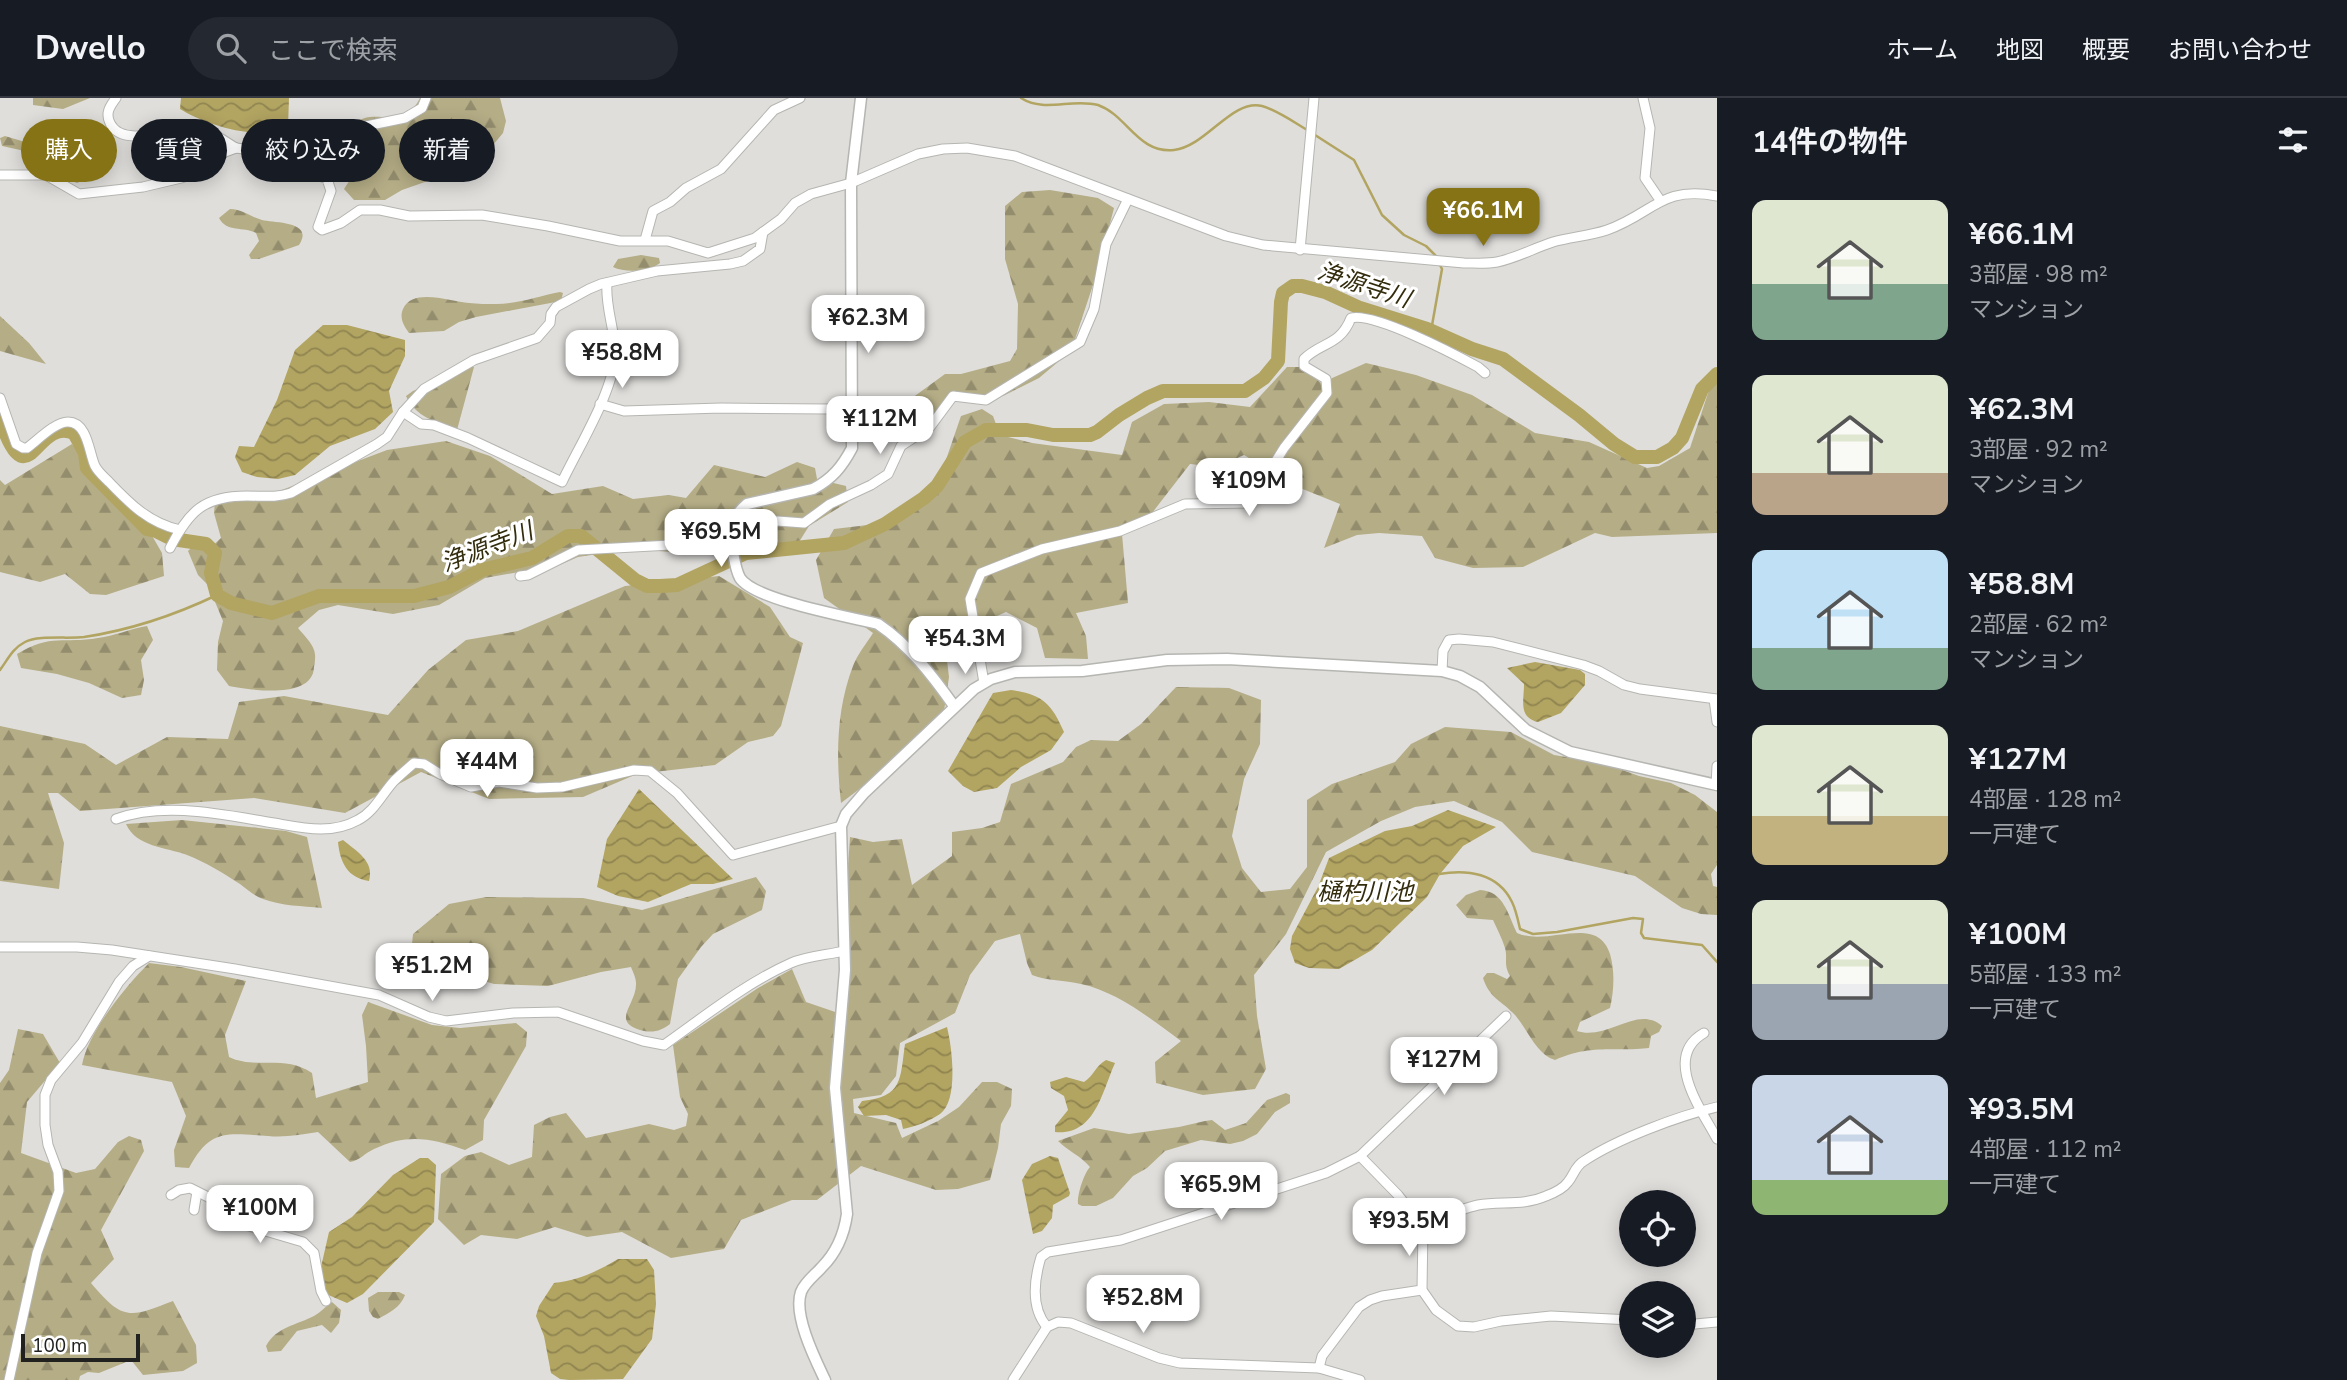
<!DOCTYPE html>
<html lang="ja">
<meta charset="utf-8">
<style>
body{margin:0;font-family:"Nunito Sans","Noto Sans JP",sans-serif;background:#242831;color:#f1f3f6;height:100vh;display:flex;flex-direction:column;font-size:26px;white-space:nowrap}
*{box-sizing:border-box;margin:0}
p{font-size:23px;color:#9ea1a6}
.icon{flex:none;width:38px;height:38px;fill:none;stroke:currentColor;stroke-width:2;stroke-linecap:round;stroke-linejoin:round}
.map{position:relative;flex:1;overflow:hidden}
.details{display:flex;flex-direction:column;background:#171b24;width:630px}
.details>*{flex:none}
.hud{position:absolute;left:21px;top:21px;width:665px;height:63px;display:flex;gap:14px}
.fabs{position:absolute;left:1619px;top:1092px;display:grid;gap:14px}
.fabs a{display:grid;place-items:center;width:77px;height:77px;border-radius:50%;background:#171b24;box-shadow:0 4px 18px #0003;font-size:35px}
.scale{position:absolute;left:21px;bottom:18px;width:119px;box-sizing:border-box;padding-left:7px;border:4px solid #212120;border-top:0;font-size:19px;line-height:24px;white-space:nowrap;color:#212120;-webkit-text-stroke:5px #fff;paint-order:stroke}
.price{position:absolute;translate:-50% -60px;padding:0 16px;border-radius:14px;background:#fff;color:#222;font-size:23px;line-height:46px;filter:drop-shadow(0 2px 4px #0008)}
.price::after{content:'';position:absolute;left:50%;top:42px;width:21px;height:16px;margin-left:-10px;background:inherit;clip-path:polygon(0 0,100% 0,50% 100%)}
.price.selected{background:#857315;color:#fff}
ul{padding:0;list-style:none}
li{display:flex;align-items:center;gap:21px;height:175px;padding:0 35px}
li span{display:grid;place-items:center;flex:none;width:196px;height:140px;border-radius:14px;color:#555}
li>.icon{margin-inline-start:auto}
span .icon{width:84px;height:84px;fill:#fffc;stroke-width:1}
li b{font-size:30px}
h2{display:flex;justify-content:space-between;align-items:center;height:84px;padding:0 35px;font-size:30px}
.chip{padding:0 24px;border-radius:32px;background:#171b24;box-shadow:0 4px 18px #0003;font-size:24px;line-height:63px}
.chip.selected{background:#857315;color:#fff}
header{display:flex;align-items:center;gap:42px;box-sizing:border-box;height:98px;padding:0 35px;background:#171b24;border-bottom:2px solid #363941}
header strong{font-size:33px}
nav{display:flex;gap:38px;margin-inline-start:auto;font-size:24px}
.search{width:490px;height:63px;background:#242831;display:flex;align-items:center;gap:18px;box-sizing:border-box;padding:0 24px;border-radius:38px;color:#9ea1a6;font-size:26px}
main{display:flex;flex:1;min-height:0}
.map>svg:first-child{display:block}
</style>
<header>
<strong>Dwello</strong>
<div class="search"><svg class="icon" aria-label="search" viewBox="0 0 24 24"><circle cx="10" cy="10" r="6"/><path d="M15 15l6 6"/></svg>ここで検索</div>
<nav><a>ホーム</a><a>地図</a><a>概要</a><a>お問い合わせ</a></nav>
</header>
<main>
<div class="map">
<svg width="1717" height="1282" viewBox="0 0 1717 1282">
<defs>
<pattern id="forest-firs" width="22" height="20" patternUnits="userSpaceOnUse" patternTransform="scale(1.75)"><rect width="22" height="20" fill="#b5ad86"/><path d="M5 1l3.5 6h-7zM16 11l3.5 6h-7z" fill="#938c6d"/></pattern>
<pattern id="water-waves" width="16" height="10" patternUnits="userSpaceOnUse" patternTransform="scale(1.75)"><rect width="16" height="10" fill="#b2a461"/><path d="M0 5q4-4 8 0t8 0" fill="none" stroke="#908550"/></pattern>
</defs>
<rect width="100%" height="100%" fill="#dfdedb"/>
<g fill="url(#forest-firs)">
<path d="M33,0H90L63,11L33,7Z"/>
<path d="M420,0H500L506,23L503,35L483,59L465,70L402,92L385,102H354L344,91L353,77L355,59L345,43C349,37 352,28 357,24C377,9 402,35 420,0Z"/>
<path d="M5,38L45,50L63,60L90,66V74L86,81L77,85L38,69L34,55L2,48L0,40Z"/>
<path d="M1050,92L1098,100L1114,110L1097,175L1071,253L1039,280L1003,298H959L921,330L879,324L945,276H961L1010,263L1017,251L1018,206L1005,161V108L1022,94Z"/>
<path d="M230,111C243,111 250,119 262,122C274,125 315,123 299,147L259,161H251L249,157L259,143L256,135C243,128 227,135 219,120Z"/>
<path d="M641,157L659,160L660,165C649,174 625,175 613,169L618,161Z"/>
<path d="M560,194L563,195L561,203L476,219L459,224L444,233L409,235C404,228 399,220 403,211C413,189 451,204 469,205C478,206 487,206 496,206C518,206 539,198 560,194Z"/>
<path d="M0,218L29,245L46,266L0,253Z"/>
<path d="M1366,265L1416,277L1472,297L1535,335L1589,344L1647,370L1659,368L1690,350L1712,283L1717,280V435L1612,439L1595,435L1523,469L1473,470L1435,460L1422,438L1379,435L1357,437L1324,450L1340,406L1295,388L1244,357L1217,369L1190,366L1152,415L1122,436L1128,505L1076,515L1086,538L1088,561L1045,560L1037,530L1006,514L963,533L944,537L949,579L944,613L911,652L841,705C836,660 836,612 853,568C857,557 866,546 873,535L824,500L816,462L834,431L901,423L938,385L961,318L982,311L993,318L1000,337L1032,345L1122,357L1132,324L1164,306L1209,304L1250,309L1287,269H1301L1321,285Z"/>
<path d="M469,267L474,269L457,332C437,324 415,319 406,298L413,293Z"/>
<path d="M446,343L490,358L552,396L603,388L633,401L669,397L686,400L714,367L765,379L797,364L815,370L817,381L846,388L848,404L809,428L799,444L750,460L632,451L578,459L548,472L519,474L485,480L439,507L393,516L338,507L319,512L298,530C303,536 312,545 314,552C316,557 315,564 314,569C313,602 251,592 229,588L217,572L218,544L223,523L208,487L198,477L188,453L193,448L208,452L221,440L214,415L215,403L238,393L266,398L387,352Z"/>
<path d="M72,346L133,426L151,436L162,455L164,478L106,497L90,496L65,476L40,484L0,474V382L5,387Z"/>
<path d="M719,478L770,509L790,539L803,545L781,628L773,638L748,644L715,667L637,676L583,699L489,701L421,674L345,715L254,700L80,713L58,695H48L64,745L59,791L0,783V628L85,646L116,667L167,639L228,641L239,604L284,598L388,617L428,572L466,542L518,533L625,488Z"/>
<path d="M147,528L153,542L141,562L144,582L141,597L122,600L89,585L57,576L21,570L17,556C52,535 63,546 98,540C114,538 130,531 147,528Z"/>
<path d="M1176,589L1229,590L1261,602L1260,646L1244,681L1232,738L1242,770L1261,794L1290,791L1307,769V702L1332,686L1395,664L1411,646L1445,629L1511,634L1554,657L1603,665L1639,678L1671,685L1695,697L1717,714V767L1711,776L1713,788L1717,789V817L1701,816L1682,810L1635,778L1532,754L1502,724L1454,703L1415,709L1381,723L1326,754L1286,836L1254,877L1257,918L1266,971L1255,991L1203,997L1156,985L1155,964L1181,943C1151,921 1118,894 1081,886C1064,882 1048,883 1032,877L1027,865L1020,836L995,843L970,877L955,915L900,945L896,978L881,997L853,1001L854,1015L896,1025L902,1040L938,1023L959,1009L982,984H997L1012,991L1011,1008L1001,1026L998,1050L990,1082L958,1091L936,1092L861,1068L817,1102H792L741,1122L724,1151L671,1160L622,1134L587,1139L555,1129L517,1141L481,1137L464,1147L438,1121L441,1076L465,1058L481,1054L509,1067L532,1059L534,1027L550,1019L566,1015L586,1040L649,1026L674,1032L686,1028L688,1016L680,999L673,947L758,890L792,871L806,904L844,917L850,867L845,813L850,739L873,744L902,741L912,787L952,758V734L982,730L1000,724L1011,686L1063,664L1076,649L1091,642L1118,643L1141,626Z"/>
<path d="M182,722L286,733L307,739L322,810C302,808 282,808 263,801C254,798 247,791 240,786C223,775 205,764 187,757C166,749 136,749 126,726Z"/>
<path d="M756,779L766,793L762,812L713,836L701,849L678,881L670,926C662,932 655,935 644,933C608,924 637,907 636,885C636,880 633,874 631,869L601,874L548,888L494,886L438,869L418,856L412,846L413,836L449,806L486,799L583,800L642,812Z"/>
<path d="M1480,792C1504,793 1508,817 1517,835C1548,849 1597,815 1610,856C1615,873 1614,893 1610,910L1580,924L1577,933C1607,943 1638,906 1662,928L1659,934L1651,938L1649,950C1613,954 1591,946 1555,962C1536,956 1528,932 1515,917C1501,902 1490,901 1483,880L1487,875H1494L1507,881L1510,878C1503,865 1508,862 1505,850C1502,840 1497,831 1493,822L1467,820L1456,807L1466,797Z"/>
<path d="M149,865L181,869L246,883L225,937L229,959C256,972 284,956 312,975L316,1000L368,984L366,948L362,917L368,904L432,927L460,930L516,925L527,934L526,948L484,1022L483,1042L465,1052C432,1040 407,1035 374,1051C365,1055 359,1063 350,1064L318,1034C302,1036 285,1040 268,1038C228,1036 211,1029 189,1070L175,1069L174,1052L186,1018L172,984L82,967C88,934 125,889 149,865Z"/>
<path d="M18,931L43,936L60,965L27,1004L21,1055L76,1075L95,1071L118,1044L129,1038L141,1042L144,1053L101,1132L114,1161L91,1185C123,1223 129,1220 173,1203L196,1247L197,1265L183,1273L143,1277L131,1262L99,1275L88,1274L80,1278L79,1282H0V985L9,972Z"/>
<path d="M1286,995L1290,997V1005L1275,1014L1257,1036L1243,1043L1230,1046L1201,1042L1165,1053L1147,1070L1133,1078L1113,1100L1096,1108H1082L1078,1106C1077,1097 1084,1075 1090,1069C1081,1058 1068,1053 1058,1043L1094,1030L1129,1036L1179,1029L1205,1023L1212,1022L1225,1032L1246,1025L1267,1002Z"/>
<path d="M378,1194H399L405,1197C400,1210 390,1214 378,1221L373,1219L369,1213L368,1200Z"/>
<path d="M332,1204L341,1212L339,1225L331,1235L322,1227L297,1233L281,1253L268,1254L266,1248C276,1229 297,1227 314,1218C321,1214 326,1208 332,1204Z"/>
</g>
<g fill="url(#water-waves)">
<path d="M181,0H289L288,29C259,44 206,27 180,11Z"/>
<path d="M323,227H347L405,242V258L389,293L393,314L375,331L330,348L295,377L278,381L257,379L242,374L235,359L239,348L254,349L277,302L295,252Z"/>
<path d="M1535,564L1580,572L1585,576V587L1561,615L1538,624C1518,619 1524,603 1524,586L1507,570Z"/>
<path d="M1011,592C1043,597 1051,605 1064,634L1051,652L1021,669L997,690L974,694L963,688L948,673L993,595Z"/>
<path d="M639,691L733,781L713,786H691L648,804L618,798L597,789L607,741Z"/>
<path d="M1448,712L1496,729L1463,748L1440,776L1427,799L1372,852L1339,871L1309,870L1295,865L1290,851L1292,838L1318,789L1329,760L1385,733L1412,728Z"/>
<path d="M343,742C356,753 375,763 369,783C348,780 340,765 338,744Z"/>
<path d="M947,929C952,949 959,1003 940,1016C930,1023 914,1029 903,1031L901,1022L886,1017L864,1018L858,1009L862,1003C903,999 900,981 905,946Z"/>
<path d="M1106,962L1115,965C1102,994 1095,1038 1055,1034V1028L1068,1012L1064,998L1051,990L1050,984L1066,979L1084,984C1095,977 1094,969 1106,962Z"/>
<path d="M1050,1058L1058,1060L1070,1095L1069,1098L1053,1107L1052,1120L1042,1133L1033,1136L1022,1082L1032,1066Z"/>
<path d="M420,1060H428L436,1067L434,1124L363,1196L347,1205L326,1196L321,1169L329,1134L352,1119L393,1077Z"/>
<path d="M618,1161H647L654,1172L656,1206L652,1241L623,1281L570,1282L560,1281L551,1275L544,1238L536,1218L539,1208L554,1185C577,1183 598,1173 618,1161Z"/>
</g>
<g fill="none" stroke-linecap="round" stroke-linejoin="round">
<g stroke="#b2a461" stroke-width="2.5">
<path d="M1021,0C1044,15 1072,0 1098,7C1127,17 1138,56 1174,52C1207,48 1231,1 1262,8C1277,12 1295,25 1309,33"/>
<path d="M1315,37L1354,62L1382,117L1404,137L1426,148L1437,159"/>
<path d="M1431,233L1442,171L1439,165"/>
<path d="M0,572C8,561 13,550 25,544C38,537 68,541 84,539C131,532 175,517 217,497"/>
<path d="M1439,776C1467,771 1498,775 1512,804C1516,812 1518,822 1520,831L1533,836L1557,834L1633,820L1643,821L1641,835L1644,840L1702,847L1717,864"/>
</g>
<path stroke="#b2a461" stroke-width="14" d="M0,320C29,406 34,318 74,335L85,355L87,370L147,431L156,433L172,441L206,446L215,455L211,475L217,497L231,505L272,515L319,498H414L449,489L482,472L532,460L568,438H581L635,482L647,488H660L677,487L746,455L844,445L885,426L924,400L937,388L965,344L986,332H1027L1053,337H1090L1097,334L1119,317L1147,300L1163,293H1245L1264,280L1278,263L1281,204L1283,195L1293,188H1302L1325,194L1360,210L1427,231L1472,251L1503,261L1579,317L1614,346L1635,359H1657L1673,350L1682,340L1702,291L1717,276"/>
<g stroke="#b5b5b1" stroke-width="11">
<g id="minor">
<path d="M116,0C110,8 105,15 110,25C122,51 170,30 192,29C206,29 224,43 236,50"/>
<path d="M1643,0L1650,30L1645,80L1660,102"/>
<path d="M281,56L332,35L405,20L422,10L426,0"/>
<path d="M0,77H46L79,96L143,89L181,80L207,70L225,54L236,50L281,56L294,67L327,81L331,93L318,129L322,132L341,125L360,112H380L409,118L482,117L548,128L620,143H668L708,155L755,140L781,121L795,105L811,96L851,85L918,56L943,51L967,50L1015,58L1226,138L1263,147L1464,165C1475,165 1487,166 1497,164C1517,160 1534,150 1553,144C1571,139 1589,138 1607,132C1653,116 1661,87 1717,98"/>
<path d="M645,142L653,113L670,104L686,90L721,71L774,12L800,0"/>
<path d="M1300,152L1314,0"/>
<path d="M0,300L16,346L23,350H27C38,342 55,324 68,324C88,324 89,356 95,368C98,374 104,379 109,384C130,406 149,425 180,432"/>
<path d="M600,306L624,313L721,310L829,311L853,323"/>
<path d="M403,314L421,326L434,327L468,340L562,384C578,350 615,291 615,255C615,231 605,209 607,185"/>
<path d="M170,450C189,413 204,398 247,398C263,398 276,400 291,395L377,346L387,339L403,314L424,291L474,262L537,240L550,225L551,216L556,209L589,191L601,186L657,173L730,166L743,163L760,151L763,134"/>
<path d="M520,478L528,477L578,452L671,447L764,422L804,425L830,406L871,387L888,376L901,348L930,329L953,298L986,302L1080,244L1094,211L1106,146L1128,101"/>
<path d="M1442,573L1443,553L1449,542L1459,541L1493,544L1583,567L1599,573L1624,587L1640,591L1717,601"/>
<path d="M984,585L970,501L981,475L1042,451L1120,433L1185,406L1250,405L1284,350L1327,295L1326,281L1304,268V261C1321,244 1340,248 1351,220C1374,214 1454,256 1478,269L1485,275"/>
<path d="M1714,601L1717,624"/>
<path d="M1716,687L1717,668"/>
<path d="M116,721C165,703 224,717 274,725C303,730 331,737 358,722C374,714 382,696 394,683C400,677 407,671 414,665L424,666L440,676L471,689L499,684L537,690L562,689L634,672L650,673L677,695L733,757L841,728"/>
<path d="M0,849H77L112,852L235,871L379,897L429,919L446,923L513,915L558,914L643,943L664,947C705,918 746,885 791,865C807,858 827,857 844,853"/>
<path d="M1704,935C1662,959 1701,1011 1717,1041"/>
<path d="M1360,1058L1506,918"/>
<path d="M171,1097L179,1092L190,1090L216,1103L238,1122L249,1128L303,1144L314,1155L321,1193L326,1203"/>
<path d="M194,1112L197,1094"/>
<path d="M1423,1129C1441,1121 1459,1111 1478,1107C1501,1103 1524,1108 1546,1098C1554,1095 1563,1091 1568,1084C1574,1077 1575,1068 1584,1063C1617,1041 1678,1018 1717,1009"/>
<path d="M1684,1227L1717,1224"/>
<path d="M1047,1229C1031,1210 1034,1182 1041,1159L1048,1154L1121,1142L1326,1075L1360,1058L1398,1097L1423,1129L1422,1192L1436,1212L1458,1228L1474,1229L1501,1223L1551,1218L1631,1222"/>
<path d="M1319,1270L1322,1258L1359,1209L1370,1202L1382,1198L1422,1192"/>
<path d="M9,1282L37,1155L59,1093L58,1074L48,1047L45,1027V997L51,982L82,945L119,884L133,868L149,858"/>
<path d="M1013,1282L1047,1229L1058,1224L1071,1225L1159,1260L1180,1265L1319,1270L1360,1282"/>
</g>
</g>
<g stroke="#b5b5b1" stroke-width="13">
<g id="tertiary">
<path d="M861,0L851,85L852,350C842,369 832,381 813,391L747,406C732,419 728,430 732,449C734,458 735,471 740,480C754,502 850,519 878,526C909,547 932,577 954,608"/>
<path d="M825,1282C815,1261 793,1217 801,1194C805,1184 815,1177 822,1169C837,1154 844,1137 847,1116L835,990L845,872L841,728L846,716L864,695L974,591L991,581L1015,574L1082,573L1167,562L1227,561L1442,573L1460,578L1480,589L1526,632L1570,654L1717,687"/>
</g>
</g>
<use href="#minor" stroke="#fff" stroke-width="9"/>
<use href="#tertiary" stroke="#fff" stroke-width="10"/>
</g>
<g text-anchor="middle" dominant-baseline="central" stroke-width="6" stroke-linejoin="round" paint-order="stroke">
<g font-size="24" font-style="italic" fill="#332d0e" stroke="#fff">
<text transform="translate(1364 187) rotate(18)">浄源寺川</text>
<text transform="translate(487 449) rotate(-21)">浄源寺川</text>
<text x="1365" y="794">樋杓川池</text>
</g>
</g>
</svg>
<div class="fabs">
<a><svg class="icon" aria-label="locate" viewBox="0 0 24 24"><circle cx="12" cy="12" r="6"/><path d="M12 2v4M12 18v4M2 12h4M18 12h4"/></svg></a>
<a><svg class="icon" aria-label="layers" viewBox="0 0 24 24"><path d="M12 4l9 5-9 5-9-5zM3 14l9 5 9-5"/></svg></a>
</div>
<div class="scale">100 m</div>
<b class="price selected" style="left:1483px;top:150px">¥66.1M</b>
<b class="price" style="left:868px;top:257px">¥62.3M</b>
<b class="price" style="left:622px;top:292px">¥58.8M</b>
<b class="price" style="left:880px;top:358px">¥112M</b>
<b class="price" style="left:1249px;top:420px">¥109M</b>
<b class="price" style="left:721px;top:471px">¥69.5M</b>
<b class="price" style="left:965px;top:578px">¥54.3M</b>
<b class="price" style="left:487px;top:701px">¥44M</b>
<b class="price" style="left:432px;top:905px">¥51.2M</b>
<b class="price" style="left:1444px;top:999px">¥127M</b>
<b class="price" style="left:1221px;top:1124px">¥65.9M</b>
<b class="price" style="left:260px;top:1147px">¥100M</b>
<b class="price" style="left:1409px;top:1160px">¥93.5M</b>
<b class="price" style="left:1143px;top:1237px">¥52.8M</b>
<div class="hud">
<a class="chip selected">購入</a>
<a class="chip">賃貸</a>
<a class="chip">絞り込み</a>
<a class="chip">新着</a>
</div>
</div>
<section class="details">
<h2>14件の物件<svg class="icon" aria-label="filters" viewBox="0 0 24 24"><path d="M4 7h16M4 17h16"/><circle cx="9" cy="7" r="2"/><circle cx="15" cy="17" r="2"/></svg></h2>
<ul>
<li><span style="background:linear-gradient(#dfe7d0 60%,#7fa58c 0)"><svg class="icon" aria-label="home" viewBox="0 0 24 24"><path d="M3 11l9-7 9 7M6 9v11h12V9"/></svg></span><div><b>¥66.1M</b><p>3部屋 · 98 m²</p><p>マンション</p></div></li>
<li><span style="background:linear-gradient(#dfe7d0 70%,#b9a48a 0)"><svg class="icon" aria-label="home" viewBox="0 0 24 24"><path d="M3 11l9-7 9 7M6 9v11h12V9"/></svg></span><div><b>¥62.3M</b><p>3部屋 · 92 m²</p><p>マンション</p></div></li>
<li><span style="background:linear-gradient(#bfe0f5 70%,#7fa58c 0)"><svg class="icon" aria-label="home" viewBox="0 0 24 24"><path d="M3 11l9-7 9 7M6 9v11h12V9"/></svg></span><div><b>¥58.8M</b><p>2部屋 · 62 m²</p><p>マンション</p></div></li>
<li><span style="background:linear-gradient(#dfe7d0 65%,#c2b280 0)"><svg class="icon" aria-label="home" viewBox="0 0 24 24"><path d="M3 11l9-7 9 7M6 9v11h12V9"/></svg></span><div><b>¥127M</b><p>4部屋 · 128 m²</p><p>一戸建て</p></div></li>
<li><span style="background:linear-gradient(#dfe7d0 60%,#9aa5b1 0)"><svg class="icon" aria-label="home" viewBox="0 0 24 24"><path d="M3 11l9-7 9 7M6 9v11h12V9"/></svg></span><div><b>¥100M</b><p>5部屋 · 133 m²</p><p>一戸建て</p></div></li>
<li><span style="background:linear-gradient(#c9d6e8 75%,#8fb573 0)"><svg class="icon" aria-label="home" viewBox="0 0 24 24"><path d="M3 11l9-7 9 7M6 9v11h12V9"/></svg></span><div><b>¥93.5M</b><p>4部屋 · 112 m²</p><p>一戸建て</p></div></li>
</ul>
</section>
</main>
